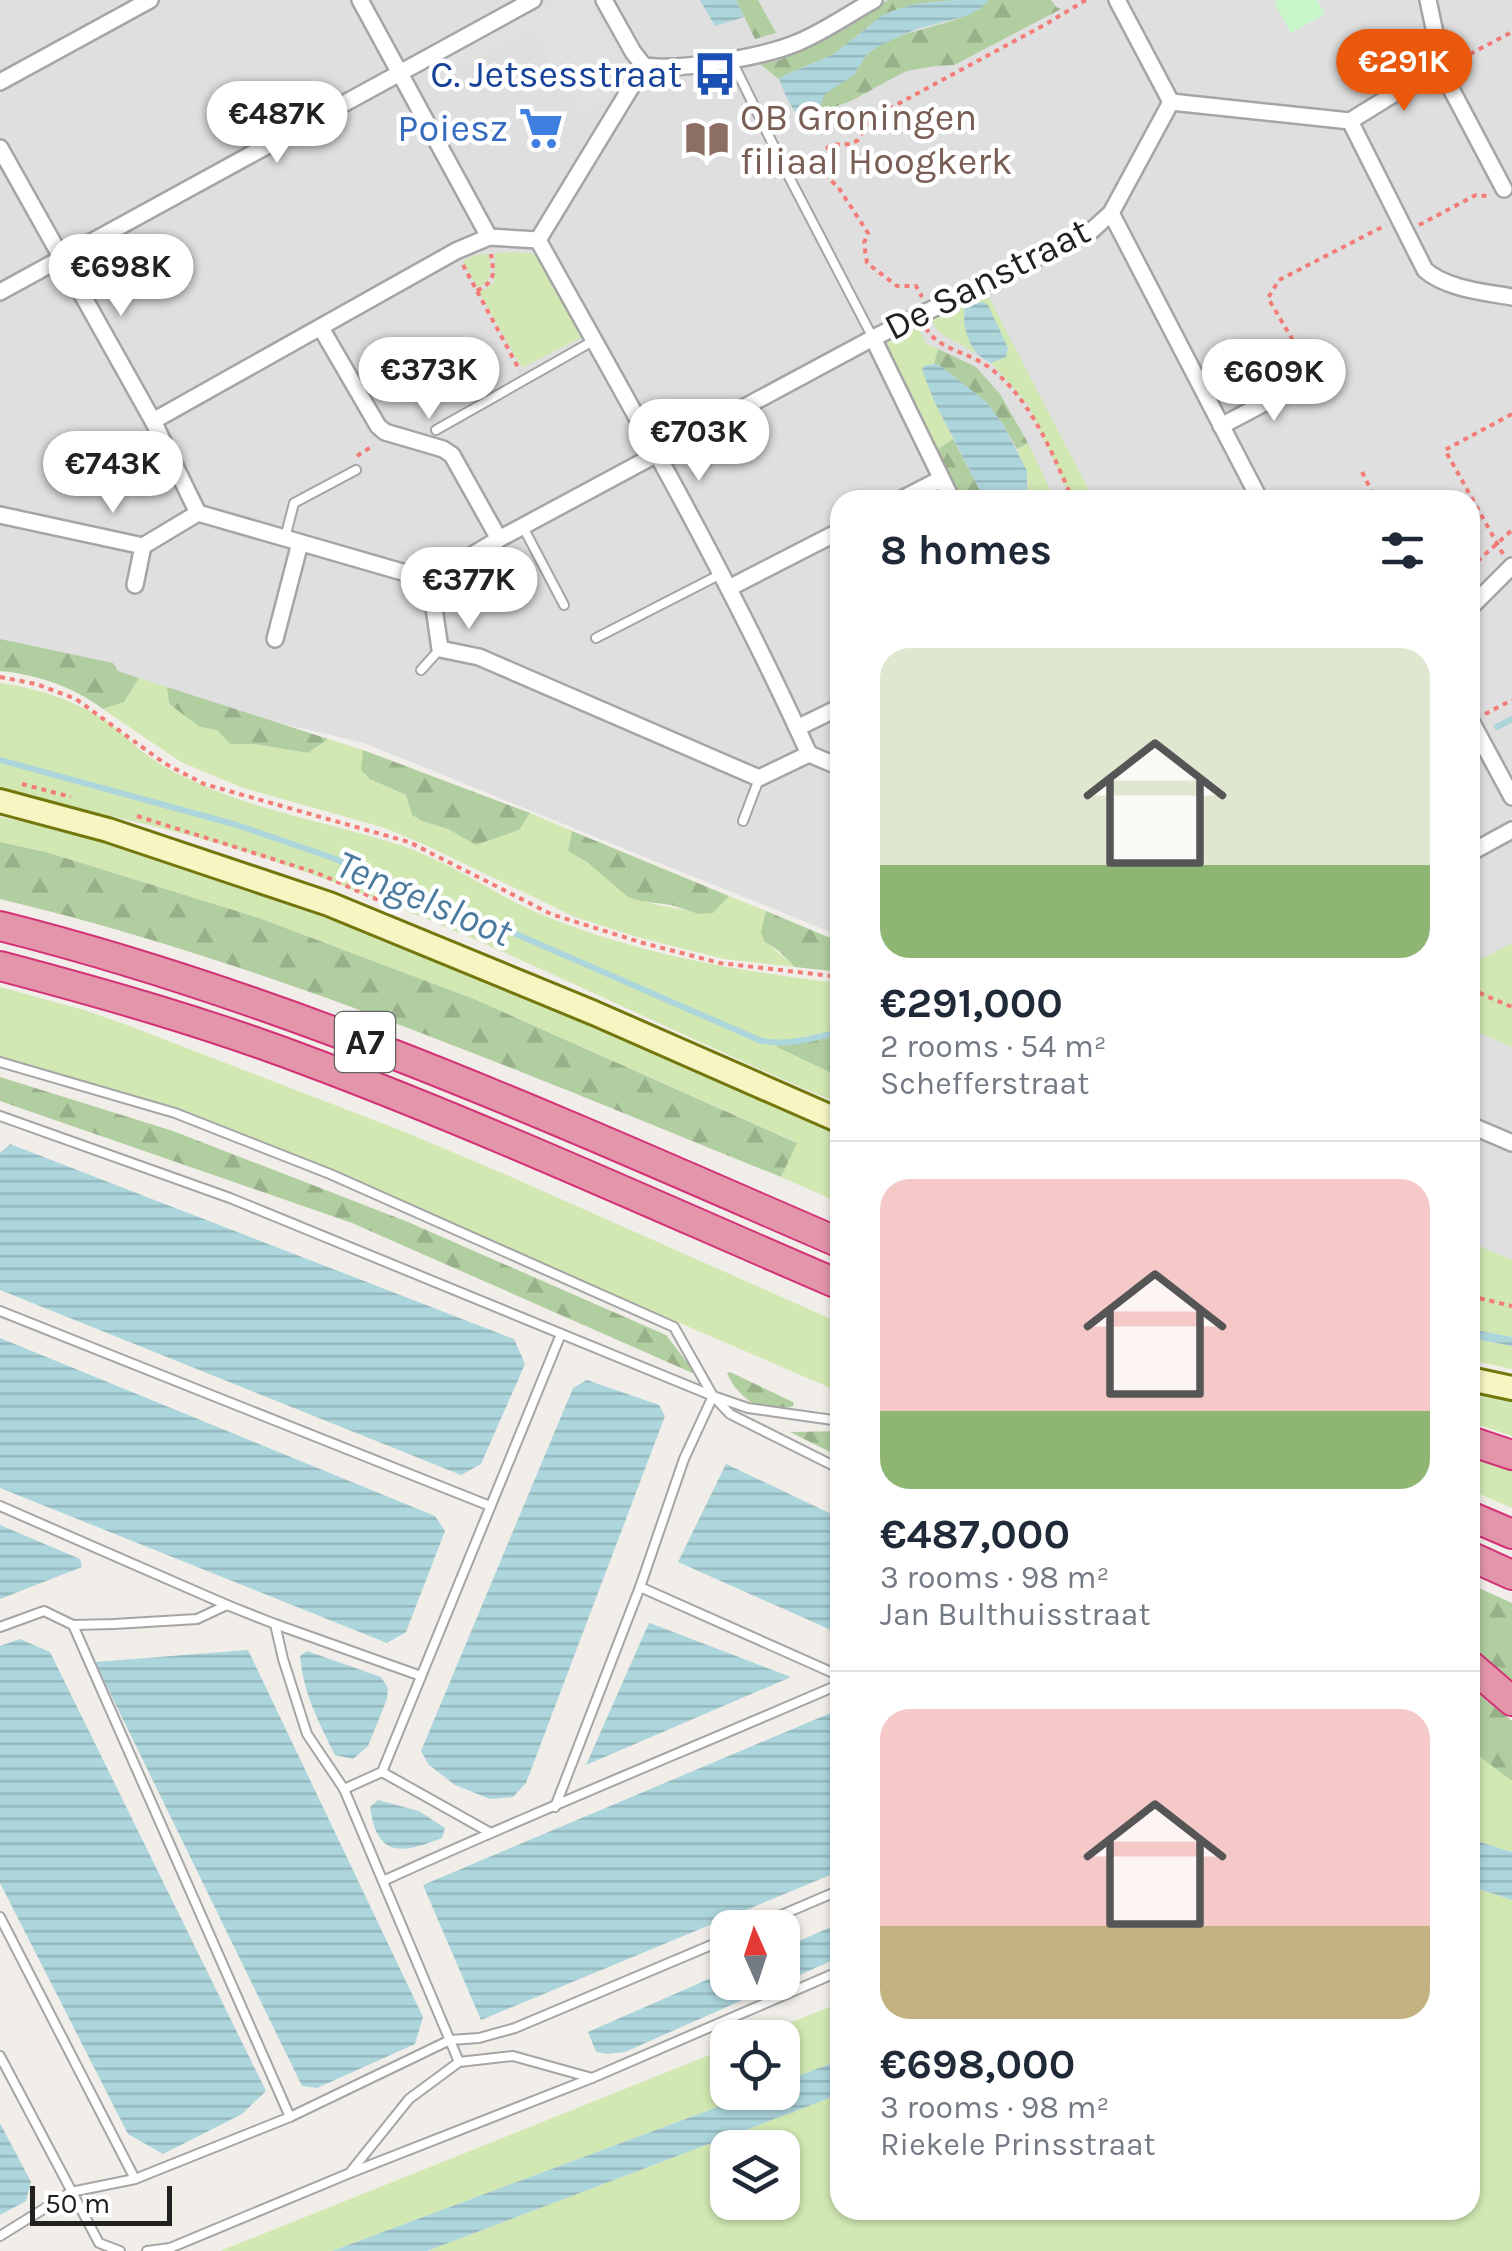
<!DOCTYPE html>
<meta charset="utf-8">
<style>
body{margin:0;font-family:Karla,sans-serif;background:#f6f6f7;color:#1f2937;height:100vh;display:flex;flex-direction:column;font-size:38px;white-space:nowrap}
*{box-sizing:border-box;margin:0}
p{font-size:32px;color:#747a83}
.icon{flex:none;width:55px;height:55px;fill:none;stroke:currentColor;stroke-width:2;stroke-linecap:round;stroke-linejoin:round}
.map{position:relative;flex:1;overflow:hidden}
.side{position:absolute;left:830px;top:490px;width:650px;height:1730px;display:flex;flex-direction:column;background:#fff;border-radius:30px;box-shadow:0 2px 8px #0004}
.side>*{flex:none}
.needle{width:65px;rotate:357deg}
.fabs{position:absolute;left:710px;top:1910px;display:grid;gap:20px}
.fabs a{display:grid;place-items:center;width:90px;height:90px;border-radius:20px;background:#fff;box-shadow:0 2px 8px #0004;font-size:50px}
.scale{position:absolute;left:30px;bottom:25px;width:142px;box-sizing:border-box;padding-left:10px;border:5px solid #212121;border-top:0;font-size:28px;line-height:35px;white-space:nowrap;color:#212121;-webkit-text-stroke:8px #fff;paint-order:stroke}
.price{position:absolute;translate:-50% -85px;padding:0 22px;border-radius:35px;background:#fff;color:#222;font-size:32px;line-height:65px;filter:drop-shadow(0 2px 5px #0008)}
.price::after{content:'';position:absolute;left:50%;top:60px;width:30px;height:22px;margin-left:-15px;background:inherit;clip-path:polygon(0 0,100% 0,50% 100%)}
.price.current{background:#ea580c;color:#fff}
ul{padding:0;list-style:none}
li{display:grid;align-content:center;gap:20px;height:530px;padding:0 50px}
li+li{border-top:2px solid #e0e1e3}
li span{display:grid;place-items:center;height:310px;border-radius:30px;color:#555}
li>.icon{margin-inline-start:auto}
span .icon{width:180px;height:180px;fill:#fffc;stroke-width:1}
li b{font-size:42px}
h2{display:flex;justify-content:space-between;align-items:center;height:120px;padding:0 50px;font-size:42px}
.map>svg:first-child{display:block}
</style>
<div class="map">
<svg width="1512" height="2251" viewBox="0 0 1512 2251">
<defs>
<pattern id="forest-firs" width="22" height="20" patternUnits="userSpaceOnUse" patternTransform="scale(2.5)"><rect width="22" height="20" fill="#b1cea0"/><path d="M5 1l3.5 6h-7zM16 11l3.5 6h-7z" fill="#98b18a"/></pattern>
<pattern id="water-rules" width="6" height="5" patternUnits="userSpaceOnUse" patternTransform="scale(2.5)"><rect width="6" height="5" fill="#acd5dc"/><path d="M0 2.5h6" fill="none" stroke="#94b7bc"/></pattern>
</defs>
<rect width="100%" height="100%" fill="#f1eee9"/>
<path fill="#dfdfdf" d="M0,0H1512V1284L1470,1270V500H840V936L364,743L0,657Z"/>
<g fill="#d1e8b2" fill-rule="evenodd">
<path d="M514,252L538,254L582,337L522,368L479,292L494,283L495,253Z"/>
<path d="M489,254C490,269 494,280 478,288L463,261L475,255Z"/>
<path d="M984,288L1094,500H1072L1029,406L991,363L1006,357L1008,348L978,303L966,306C959,322 970,340 977,354L940,333L929,318Z"/>
<path d="M917,326L927,344L938,349L934,364L924,366L935,403L953,439L937,450L882,343Z"/>
<path d="M1028,443L1055,500H1027L1028,480L1017,449Z"/>
<path d="M139,678L167,687L169,704L200,727L217,730L230,744H254L308,753L328,739L363,750L362,770L370,779L406,795L412,815L422,821L448,829L476,845L519,830L530,813L572,831L568,851C580,858 591,865 602,874C610,880 618,889 627,895C636,902 701,914 713,913L729,896L766,911C758,947 772,944 795,967L724,959L637,937L575,917L423,844L382,827L243,788L181,762L103,709L124,702Z"/>
<path d="M0,683C36,688 68,698 100,717C117,727 130,743 147,755C160,765 177,774 193,781C260,812 333,823 403,846C453,863 496,896 545,916C642,955 737,971 840,983V1035L777,1046L840,1077V1104C653,1025 473,929 280,863C189,831 93,813 0,790Z"/>
<path d="M0,817L74,832L182,863L271,893L490,980L840,1136V1203L781,1177L796,1142L474,999L259,918L46,852L0,842Z"/>
<path d="M1512,943V1047L1470,1029V965Z"/>
<path d="M0,987L84,1010L127,1025L405,1132L509,1176L840,1323V1392L334,1174L72,1083L0,1063Z"/>
<path d="M1470,1242L1512,1260V1337L1470,1329Z"/>
<path d="M1470,1338L1512,1346V1369L1470,1360Z"/>
<path d="M1470,1393L1512,1401V1436L1470,1422Z"/>
<path d="M1470,1448L1512,1461V1508L1470,1490Z"/>
<path d="M1471,1749L1512,1781V1852L1470,1839Z"/>
<path d="M1470,1886L1512,1900V2251H427L840,2094V2210H1470ZM728,2148H782V2202H728Z"/>
<path d="M840,2003V2060L783,2082L782,2038L754,2037Z"/>
<path d="M727,2048L728,2092L755,2093L332,2251H220Z"/>
</g>
<g fill="url(#forest-firs)">
<path d="M736,0H758L776,33L755,39Z"/>
<path d="M888,0H955L915,4L898,9L883,15L834,54L785,75L779,79L760,64L780,60Z"/>
<path d="M989,0H1051L1056,7L1061,9L954,65L935,66L907,71L891,79L851,101L837,106L824,128L803,119C824,116 816,105 826,93C833,85 844,83 852,76C860,70 861,59 870,52C906,24 958,30 989,0Z"/>
<path d="M938,349L976,367L1000,394L1028,443L1017,449L1003,424L985,401L939,365L934,364Z"/>
<path d="M953,439L985,500H963L937,450Z"/>
<path d="M0,639L113,663L118,671L139,678L124,702L103,709C72,686 38,675 0,671Z"/>
<path d="M167,687L328,739L308,753L254,744H230L217,730L200,727L169,704Z"/>
<path d="M363,750L530,813L519,830L476,845L448,829L422,821L412,815L406,795L370,779L361,770Z"/>
<path d="M572,831L729,896L713,913L699,914L671,905L641,901L628,897L588,863L568,851Z"/>
<path d="M0,842L46,852L259,918L474,999L797,1143L781,1177C525,1074 269,963 0,899Z"/>
<path d="M766,911L840,942V972L795,967L779,951L765,942L761,932Z"/>
<path d="M840,1035V1077L775,1046Z"/>
<path d="M0,1077L173,1131L408,1222L666,1335L697,1375L352,1223L0,1101Z"/>
<path d="M730,1372L793,1402L794,1405L792,1407C784,1407 773,1410 765,1408C748,1404 733,1388 727,1373Z"/>
<path d="M840,1431V1457L790,1432Z"/>
<path d="M1470,1584L1512,1603V1686L1470,1650Z"/>
<path d="M1470,1687L1512,1721V1781L1470,1749Z"/>
</g>
<path fill="#caf7ca" d="M1278,0H1317L1325,14L1291,33L1274,2Z"/>
<path fill="#e1e1e1" d="M560,0H586L611,43L618,62L617,75L606,101L586,114L580,113L531,28L441,77L433,62L528,11L531,15Z"/>
<g fill="url(#water-rules)">
<path d="M700,0H736L744,17L715,26Z"/>
<path d="M955,0H989L980,9L966,16L916,29L877,47L867,54L854,75L824,95C822,100 822,105 819,110C802,141 784,91 779,79L781,77L834,54L883,15L898,9L915,4Z"/>
<path d="M983,302L988,305L1008,348L1006,357L991,363C989,362 978,355 977,354C967,342 961,320 966,306Z"/>
<path d="M934,364L939,365L985,401L1003,424L1027,471V500H985L935,403L922,370L924,366Z"/>
<path d="M10,1144L514,1339L525,1364L481,1464L461,1475L0,1290V1153Z"/>
<path d="M1470,1329L1512,1337V1346L1470,1338Z"/>
<path d="M0,1338L435,1516L445,1531L406,1632L387,1643L0,1488Z"/>
<path d="M587,1380L659,1405L665,1416L526,1783L513,1797L490,1799L455,1785L429,1765L421,1751L573,1388Z"/>
<path d="M726,1464L840,1518V1634L678,1562Z"/>
<path d="M0,1525L80,1559L82,1567L0,1599Z"/>
<path d="M650,1623L791,1677L586,1765L649,1623Z"/>
<path d="M20,1639L50,1652L266,2091L242,2114L163,2154L128,2134L0,1883V1646Z"/>
<path d="M248,1650L423,2017L415,2044L317,2088L302,2086L95,1662Z"/>
<path d="M307,1651L381,1677L388,1688L387,1699L368,1746L353,1759L335,1755C319,1723 303,1692 300,1656Z"/>
<path d="M840,1709V1871L481,2020L423,1885Z"/>
<path d="M378,1800L419,1811L445,1828L442,1838C401,1854 377,1858 370,1807Z"/>
<path d="M1470,1839L1512,1852V1900L1470,1886Z"/>
<path d="M840,1923V1957L625,2052L607,2054L596,2052L588,2032L727,1971L728,1982H782L783,1948Z"/>
<path d="M840,2060V2094L427,2251H332L755,2093L782,2092L783,2082Z"/>
<path d="M0,2123L31,2182L26,2201L0,2215Z"/>
</g>
<g fill="none" stroke-linecap="round" stroke-linejoin="round">
<g stroke="#acd5dc" stroke-width="6">
<path d="M1497,727L1512,719"/>
<path d="M0,760L237,825L330,857L445,903L759,1040C786,1047 813,1038 840,1032"/>
</g>
<g stroke="#a5a5a5" stroke-width="12">
<g id="lane">
<path d="M732,61L788,175L873,338"/>
<path d="M436,430L593,341"/>
<path d="M523,527L564,605"/>
<path d="M285,538L294,503L356,470"/>
<path d="M596,638L721,574"/>
<path d="M421,670L440,649"/>
<path d="M743,821L759,779"/>
<path d="M0,1062L175,1113L330,1174L674,1327L713,1396L748,1408L840,1421"/>
<path d="M0,1116L230,1198L713,1396L730,1414L840,1469"/>
<path d="M0,1311L490,1506"/>
<path d="M0,1506L227,1605"/>
<path d="M640,1587L840,1676"/>
<path d="M275,1624L421,1676"/>
<path d="M73,1625L290,2117"/>
<path d="M0,1627L44,1611L73,1625L114,1624L197,1619L227,1605L275,1624L283,1659L307,1734L344,1789L459,2062"/>
<path d="M382,1772L561,1334"/>
<path d="M344,1789L382,1772L489,1832"/>
<path d="M555,1807L640,1587L684,1459L713,1396"/>
<path d="M383,1881C534,1812 688,1750 840,1684"/>
<path d="M0,1917L135,2179"/>
<path d="M751,1928L840,1890"/>
<path d="M0,2056L99,2243L120,2251"/>
<path d="M352,2170L409,2099L459,2062L513,2056L592,2078"/>
<path d="M0,2236L71,2192L135,2179L290,2117L450,2040L479,2038L515,2028L728,1938"/>
<path d="M147,2251L170,2248L350,2173L592,2078L840,1971"/>
</g>
</g>
<g stroke="#a5a5a5" stroke-width="20">
<g id="street">
<path d="M360,0L489,237"/>
<path d="M604,0L633,52L644,66C681,71 764,57 799,42C825,31 849,14 874,0"/>
<path d="M1117,0L1171,102"/>
<path d="M1428,0L1438,47L1436,68L1449,85L1504,189"/>
<path d="M0,82L150,0"/>
<path d="M1350,121L1436,68"/>
<path d="M0,148L153,421L198,513"/>
<path d="M1111,213L1260,500"/>
<path d="M538,240C632,409 729,577 809,754"/>
<path d="M0,292L533,0"/>
<path d="M321,328L378,426L385,432L443,449L452,455L499,539"/>
<path d="M873,338L952,500"/>
<path d="M153,421L456,251L489,237L538,240L644,66"/>
<path d="M1221,426L1306,381"/>
<path d="M900,500L941,479"/>
<path d="M0,515L143,546L135,585"/>
<path d="M143,546L198,513L430,580L440,649L479,657L759,778L809,754L840,767"/>
<path d="M430,580L499,539L873,338L1090,232L1111,213L1171,102L1350,121L1425,270C1447,289 1484,292 1512,297"/>
<path d="M729,588L840,531"/>
<path d="M1470,608L1512,566"/>
<path d="M275,639L300,543"/>
<path d="M1470,719L1512,797"/>
<path d="M797,728L840,707"/>
<path d="M1470,853L1512,830"/>
<path d="M1470,1125L1512,1143"/>
</g>
</g>
<g stroke="#73760b" stroke-width="28">
<g id="secondary">
<path d="M0,801L108,830L329,904L594,1013L840,1121"/>
<path d="M1470,1379L1512,1388"/>
</g>
</g>
<g stroke="#d33276" stroke-width="32">
<g id="highway">
<path d="M0,926C292,999 565,1124 840,1243"/>
<path d="M0,966C106,994 211,1024 313,1063C491,1130 665,1210 840,1285"/>
<path d="M1470,1441L1512,1455"/>
<path d="M1470,1516L1512,1534"/>
<path d="M1470,1556L1512,1575"/>
<path d="M1470,1665L1512,1701"/>
</g>
</g>
<g stroke="#f37b78" stroke-width="4" stroke-dasharray="5 5" stroke-linecap="butt">
<path d="M1470,54L1512,32"/>
<path d="M812,163L820,153L832,145L851,144L858,140L870,119L1046,24L1086,0"/>
<path d="M800,169L812,163L838,187L868,233L864,243L867,263L897,286H916L922,297"/>
<path d="M1419,225L1476,195L1487,196"/>
<path d="M463,265L520,371"/>
<path d="M477,291C496,280 494,275 491,254"/>
<path d="M926,328C938,349 964,351 984,364C1029,393 1052,453 1073,500"/>
<path d="M1308,366L1268,298L1279,280L1386,225"/>
<path d="M357,456L374,445"/>
<path d="M1362,472L1376,500"/>
<path d="M1503,554L1445,450L1512,414"/>
<path d="M1470,568L1512,530"/>
<path d="M0,677L36,684L76,699L164,763L204,784L409,842L551,914L643,943L720,963L840,977"/>
<path d="M1485,714L1512,700"/>
<path d="M22,784L71,797"/>
<path d="M137,816L317,873L383,902"/>
<path d="M1470,989L1512,1007"/>
<path d="M1470,1296L1512,1306"/>
</g>
<use href="#lane" stroke="#fff" stroke-width="8"/>
<use href="#street" stroke="#fff" stroke-width="15"/>
<use href="#secondary" stroke="#f7f5c1" stroke-width="22"/>
<use href="#highway" stroke="#e395aa" stroke-width="28"/>
</g>
<defs>
<g id="bus-bare" transform="scale(3.45)"><path d="M-5-6H5V4H4V6H2V4H-2V6H-4V4H-5ZM-3.5-4V0h7V-4ZM-3.5 1.2v1.5H-2V1.2ZM2 1.2v1.5H3.5V1.2Z" fill="#1a4fb4" stroke="#fff" stroke-width="2.5" paint-order="stroke"/></g>
<g id="supermarket-bare" transform="scale(3.45)"><path d="M-6-5.5h2.5l.6 2H6L4.5 2H-2.5L-4.4-4H-6ZM-1.5 3.2a1.3 1.3 0 1 0 .1 0ZM3 3.2a1.3 1.3 0 1 0 .1 0Z" fill="#3f7fe0" stroke="#fff" stroke-width="2.5" paint-order="stroke"/></g>
<g id="library-bare" transform="scale(3.45)"><path d="M-6-4Q-3-5.5-.7-3.5V5Q-3 3-6 4ZM6-4Q3-5.5 .7-3.5V5Q3 3 6 4Z" fill="#8d6e63" stroke="#fff" stroke-width="2.5" paint-order="stroke"/></g>
</defs>
<g fill-rule="evenodd">
<use href="#bus-bare" x="715" y="74"/>
<use href="#supermarket-bare" x="541" y="128"/>
<use href="#library-bare" x="707" y="139"/>
</g>
<g text-anchor="middle" dominant-baseline="central" stroke-width="9" stroke-linejoin="round" paint-order="stroke">
<rect fill="#fff" stroke="#646464" stroke-width="2.5" x="335" y="1012" width="60" height="60" rx="8"/>
<g font-size="35" font-weight="bold" fill="#212121">
<text x="365" y="1042">A7</text>
</g>
<g font-size="38" fill="#164399" stroke="#fff" text-anchor="end">
<text x="682" y="74">C. Jetsesstraat</text>
</g>
<g font-size="38" fill="#785e54" stroke="#fff" text-anchor="start">
<text x="740" y="117">OB Groningen<tspan x="740" dy="44">filiaal Hoogkerk</tspan></text>
</g>
<g font-size="38" fill="#366cbe" stroke="#fff" text-anchor="end">
<text x="508" y="128">Poiesz</text>
</g>
<g font-size="38" fill="#212121" stroke="#fff">
<text transform="translate(987 279) rotate(-27)">De Sanstraat</text>
</g>
<g font-size="40" font-style="italic" fill="#4b7b9e" stroke="#fff">
<text transform="translate(424 898) rotate(23)">Tengelsloot</text>
</g>
</g>
</svg>
<div class="fabs">
<a><svg class="needle" viewBox="-14 -14 28 28"><path d="M0-13l5 13h-10z" fill="#e53935"/><path d="M0 13l5-13h-10z" fill="#747a83"/></svg></a>
<a><svg class="icon" aria-label="locate" viewBox="0 0 24 24"><circle cx="12" cy="12" r="6"/><path d="M12 2v4M12 18v4M2 12h4M18 12h4"/></svg></a>
<a><svg class="icon" aria-label="layers" viewBox="0 0 24 24"><path d="M12 4l9 5-9 5-9-5zM3 14l9 5 9-5"/></svg></a>
</div>
<div class="scale">50 m</div>
<b class="price current" style="left:1404px;top:114px">€291K</b>
<b class="price" style="left:277px;top:166px">€487K</b>
<b class="price" style="left:121px;top:319px">€698K</b>
<b class="price" style="left:429px;top:422px">€373K</b>
<b class="price" style="left:1274px;top:424px">€609K</b>
<b class="price" style="left:699px;top:484px">€703K</b>
<b class="price" style="left:113px;top:516px">€743K</b>
<b class="price" style="left:469px;top:632px">€377K</b>
<section class="side">
<h2>8 homes<svg class="icon" aria-label="filters" viewBox="0 0 24 24"><path d="M4 7h16M4 17h16"/><circle cx="9" cy="7" r="2"/><circle cx="15" cy="17" r="2"/></svg></h2>
<ul>
<li><span style="background:linear-gradient(#dfe7d0 70%,#8fb573 0)"><svg class="icon" aria-label="home" viewBox="0 0 24 24"><path d="M3 11l9-7 9 7M6 9v11h12V9"/></svg></span><div><b>€291,000</b><p>2 rooms · 54 m²</p><p>Schefferstraat</p></div></li>
<li><span style="background:linear-gradient(#f6c9c9 75%,#8fb573 0)"><svg class="icon" aria-label="home" viewBox="0 0 24 24"><path d="M3 11l9-7 9 7M6 9v11h12V9"/></svg></span><div><b>€487,000</b><p>3 rooms · 98 m²</p><p>Jan Bulthuisstraat</p></div></li>
<li><span style="background:linear-gradient(#f6c9c9 70%,#c2b280 0)"><svg class="icon" aria-label="home" viewBox="0 0 24 24"><path d="M3 11l9-7 9 7M6 9v11h12V9"/></svg></span><div><b>€698,000</b><p>3 rooms · 98 m²</p><p>Riekele Prinsstraat</p></div></li>
</ul>
</section>
</div>
